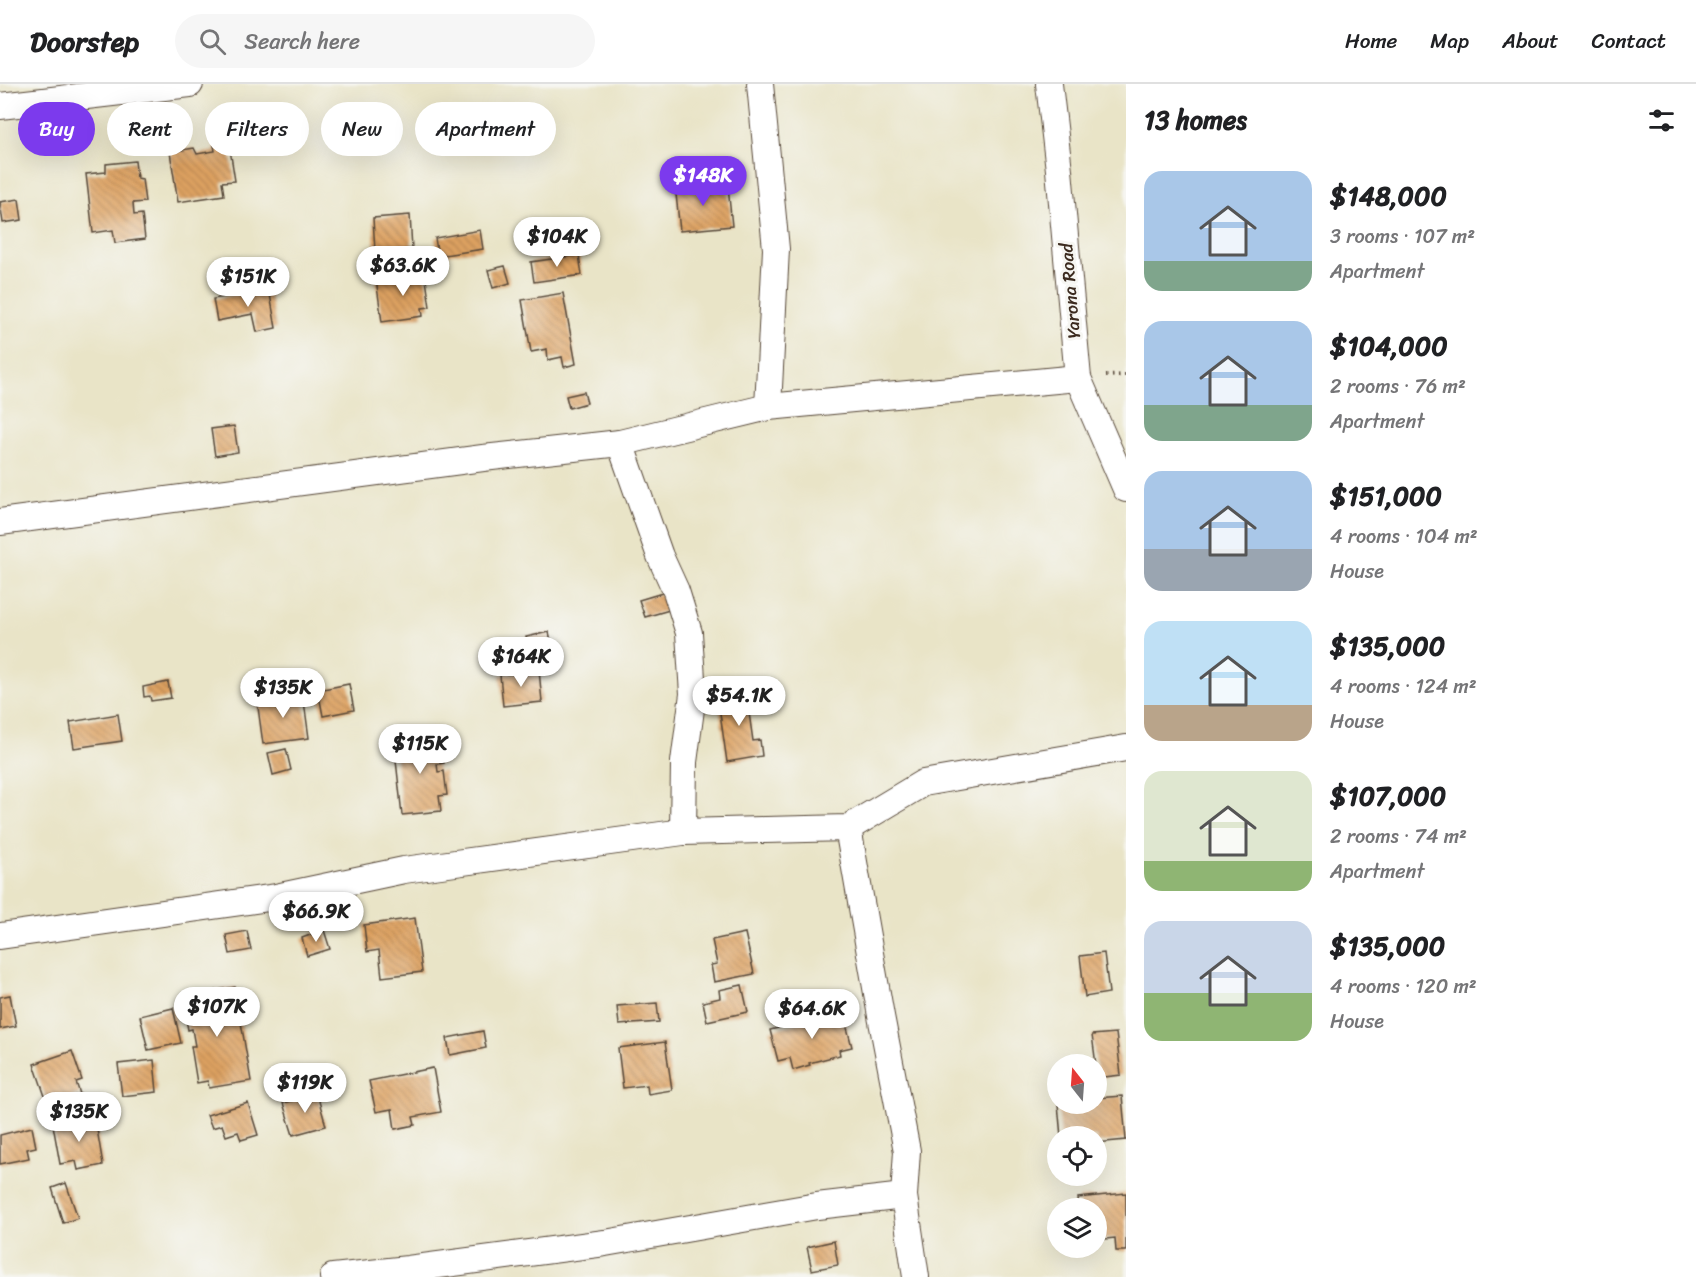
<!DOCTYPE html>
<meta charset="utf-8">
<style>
body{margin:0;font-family:Sriracha,sans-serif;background:#f6f6f6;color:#202124;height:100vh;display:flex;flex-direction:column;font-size:22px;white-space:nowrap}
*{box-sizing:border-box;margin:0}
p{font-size:20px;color:#757577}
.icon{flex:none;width:33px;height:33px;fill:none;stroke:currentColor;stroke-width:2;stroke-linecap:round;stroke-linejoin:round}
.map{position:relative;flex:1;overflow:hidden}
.side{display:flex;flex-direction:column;background:#fff;width:570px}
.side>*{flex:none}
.guide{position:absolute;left:18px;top:18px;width:570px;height:54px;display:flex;gap:12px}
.needle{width:39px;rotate:343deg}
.buttons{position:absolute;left:1047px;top:970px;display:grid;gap:12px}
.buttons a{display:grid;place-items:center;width:60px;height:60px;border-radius:50%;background:#fff;box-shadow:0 6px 24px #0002;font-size:30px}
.price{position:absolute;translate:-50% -51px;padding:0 14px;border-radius:21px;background:#fff;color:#222;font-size:20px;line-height:39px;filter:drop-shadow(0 2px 3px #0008)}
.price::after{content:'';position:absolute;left:50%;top:36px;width:18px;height:14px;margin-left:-9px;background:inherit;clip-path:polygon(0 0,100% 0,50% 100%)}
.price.selected{background:#7c3aed;color:#fff}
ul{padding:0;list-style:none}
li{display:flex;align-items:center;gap:18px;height:150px;padding:0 18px}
li span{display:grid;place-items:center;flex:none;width:168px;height:120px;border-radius:18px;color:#555}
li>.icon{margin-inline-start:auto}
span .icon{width:72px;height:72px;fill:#fffc;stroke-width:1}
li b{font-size:26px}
h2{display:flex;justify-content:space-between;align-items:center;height:72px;padding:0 18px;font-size:26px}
.tag{padding:0 21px;border-radius:27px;background:#fff;box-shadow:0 6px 24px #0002;font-size:21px;line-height:54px}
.tag.selected{background:#7c3aed;color:#fff}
header{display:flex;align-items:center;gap:36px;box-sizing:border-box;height:84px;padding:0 30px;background:#fff;border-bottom:2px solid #e0e0e0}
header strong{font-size:28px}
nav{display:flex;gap:33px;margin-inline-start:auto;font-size:21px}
.search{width:420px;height:54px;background:#f6f6f6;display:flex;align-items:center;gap:15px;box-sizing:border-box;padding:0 21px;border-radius:33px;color:#757577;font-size:22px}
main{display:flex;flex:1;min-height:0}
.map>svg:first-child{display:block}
</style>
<header>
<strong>Doorstep</strong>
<div class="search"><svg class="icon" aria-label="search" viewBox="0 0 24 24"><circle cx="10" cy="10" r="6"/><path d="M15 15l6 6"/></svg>Search here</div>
<nav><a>Home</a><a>Map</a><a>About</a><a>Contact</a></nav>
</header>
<main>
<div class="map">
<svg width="1126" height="1193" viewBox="0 0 1126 1193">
<defs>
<pattern id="building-back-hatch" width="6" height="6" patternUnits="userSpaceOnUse" patternTransform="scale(1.5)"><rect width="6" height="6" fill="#dda161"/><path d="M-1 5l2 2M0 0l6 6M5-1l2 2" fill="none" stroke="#b4834f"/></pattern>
</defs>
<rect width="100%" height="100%" fill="#f6f6f2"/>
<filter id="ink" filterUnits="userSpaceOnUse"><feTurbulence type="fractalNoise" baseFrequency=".0167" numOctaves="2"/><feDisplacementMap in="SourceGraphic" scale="12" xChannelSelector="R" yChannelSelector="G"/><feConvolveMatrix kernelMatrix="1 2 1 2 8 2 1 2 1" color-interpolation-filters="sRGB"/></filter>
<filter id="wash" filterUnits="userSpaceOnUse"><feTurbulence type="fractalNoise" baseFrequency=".008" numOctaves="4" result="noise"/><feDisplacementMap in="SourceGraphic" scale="24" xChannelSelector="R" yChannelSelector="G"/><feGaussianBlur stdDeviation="1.35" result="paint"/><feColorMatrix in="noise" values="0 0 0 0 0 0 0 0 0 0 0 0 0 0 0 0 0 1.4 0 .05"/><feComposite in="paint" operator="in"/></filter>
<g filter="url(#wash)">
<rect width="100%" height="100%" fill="#e9e4c7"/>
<g id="blocks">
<g fill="url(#building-back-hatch)">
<path d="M229,59L235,97L222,98L224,111L178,118L170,68L194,64L197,70L215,67L214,61Z"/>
<path d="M135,77L137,94L142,95L145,118L133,119L134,131L142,130L145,155L115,159L113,146L93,149L86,90L106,88V80Z"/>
<path d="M702,98V106L728,103L732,142L680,147L675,101Z"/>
<path d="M19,115L22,136L3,139L0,118Z"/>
<path d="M410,131L412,165L375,167L373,134Z"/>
<path d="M480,146L483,165L438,172L435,154Z"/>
<path d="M579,171L582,191L534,198L531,178Z"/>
<path d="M505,182L510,199L493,204L488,186Z"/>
<path d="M425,189L430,223L422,224L423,232L382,238L376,195Z"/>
<path d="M269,205L276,244L257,248L253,230L217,237L213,215Z"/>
<path d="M563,209L576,280L564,283L562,273L548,276L547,265L531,268L522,216Z"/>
<path d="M584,308L587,319L569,324L566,312Z"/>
<path d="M234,342L238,368L215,372L211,345Z"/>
<path d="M669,507L673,525L645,533L639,516Z"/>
<path d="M549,548L553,566L530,570L526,553Z"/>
<path d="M539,586L542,618L503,622L500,591Z"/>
<path d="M168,598L171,614L151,617L150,612L144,613L143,603Z"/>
<path d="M349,600L354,626L323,632L318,606Z"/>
<path d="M758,609L761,627L749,629L753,657L760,656L762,672L727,678L718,615Z"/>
<path d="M303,610L309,654L263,660L257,616Z"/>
<path d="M118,630L122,657L74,664L70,638Z"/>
<path d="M440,653L444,679L437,680L438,688L444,687L447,711L439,712L441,727L402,731L394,658Z"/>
<path d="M286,665L291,686L273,691L268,669Z"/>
<path d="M415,834L422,888L382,893L379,866L367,868L364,841Z"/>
<path d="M324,846L330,865L307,872L302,854Z"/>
<path d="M247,847L251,866L230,870L226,851Z"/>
<path d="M745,849L754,890L714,898L711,881L717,880L712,856Z"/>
<path d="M1104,869L1109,909L1085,913L1080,872Z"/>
<path d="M742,901L748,928L707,937L703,918L720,914L719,906Z"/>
<path d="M235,903L251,997L209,1004L208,997L197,999L191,962H195L192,945L188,946L182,912Z"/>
<path d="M10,911L16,942L0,945V913Z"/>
<path d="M657,919L659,938L619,941L617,922Z"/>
<path d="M173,924L181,959L148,966L140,932Z"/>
<path d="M843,928L852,963L839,966L840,971L809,979L810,981L793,986L790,974L778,977L770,946Z"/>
<path d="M483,947L486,964L450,971L447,954Z"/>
<path d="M1116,949L1121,991L1096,994V981L1092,951Z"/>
<path d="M665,958L672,1006L648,1010L647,1001L623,1004L618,964Z"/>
<path d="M72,967L82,996L76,998L80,1010L48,1021L34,980Z"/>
<path d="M154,976L157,1008L122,1012L118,980Z"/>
<path d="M433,984L441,1028L413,1033L415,1041L395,1045L392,1025L376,1028L369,997Z"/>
<path d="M317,1010L326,1042L293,1051L283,1019Z"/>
<path d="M1122,1012L1126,1056L1096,1059V1053H1061L1058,1020H1096V1014Z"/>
<path d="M248,1019L258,1051L241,1056L238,1048L226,1052L222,1041L212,1044L207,1031Z"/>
<path d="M95,1033L103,1081L78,1086L76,1077L60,1080L53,1041Z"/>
<path d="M32,1043L36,1063L27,1065L29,1074L0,1080V1051Z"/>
<path d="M66,1099L78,1134L63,1139L52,1104Z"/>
<path d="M1126,1109V1167H1116L1115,1154L1096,1156V1125H1079L1078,1114Z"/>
<path d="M834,1157L838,1181L812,1186L807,1163Z"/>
</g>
</g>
</g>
<g filter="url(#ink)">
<use href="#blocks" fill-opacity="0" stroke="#554637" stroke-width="1.5"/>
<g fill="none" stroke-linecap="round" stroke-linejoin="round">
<g stroke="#554637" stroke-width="28">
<g id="street">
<path d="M760,0L776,165L768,323"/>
<path d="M1049,0L1059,86L1078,294L1126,405"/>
<path d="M0,22L190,0"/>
<path d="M620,359L660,472L676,507L689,549L693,610L684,678L683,748"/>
<path d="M0,438L483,374L620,359L768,323L1078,294"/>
<path d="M848,744L881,932L907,1067L904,1112L916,1193"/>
<path d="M0,852L276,813L404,786L683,748L848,744L923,699L1126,664"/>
<path d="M333,1193L408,1185L605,1159L817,1122L904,1112"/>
</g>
</g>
<path stroke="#554637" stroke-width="4" stroke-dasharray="1.5 4.5" stroke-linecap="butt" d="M1106,292L1126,291"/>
<use href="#street" stroke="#fff" stroke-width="26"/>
</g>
</g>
<g text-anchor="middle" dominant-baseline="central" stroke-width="6" stroke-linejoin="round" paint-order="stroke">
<g font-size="18" fill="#3b2a1e" stroke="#f6f6f2">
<text transform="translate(1070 207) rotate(-95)">Yarona Road</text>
</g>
</g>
</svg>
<div class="buttons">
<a><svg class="needle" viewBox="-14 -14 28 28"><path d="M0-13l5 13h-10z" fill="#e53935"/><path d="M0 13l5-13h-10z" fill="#757577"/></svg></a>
<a><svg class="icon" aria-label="locate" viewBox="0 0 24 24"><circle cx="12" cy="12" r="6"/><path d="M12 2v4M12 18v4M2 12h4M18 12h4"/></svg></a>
<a><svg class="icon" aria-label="layers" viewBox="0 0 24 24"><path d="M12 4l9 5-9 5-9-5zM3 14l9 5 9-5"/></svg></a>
</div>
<b class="price selected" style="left:703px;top:123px">$148K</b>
<b class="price" style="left:557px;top:184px">$104K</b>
<b class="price" style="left:403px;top:213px">$63.6K</b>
<b class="price" style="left:248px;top:224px">$151K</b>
<b class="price" style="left:521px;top:604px">$164K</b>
<b class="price" style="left:283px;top:635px">$135K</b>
<b class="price" style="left:739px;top:643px">$54.1K</b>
<b class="price" style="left:420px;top:691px">$115K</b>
<b class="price" style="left:316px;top:859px">$66.9K</b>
<b class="price" style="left:217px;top:954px">$107K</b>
<b class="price" style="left:812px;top:956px">$64.6K</b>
<b class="price" style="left:305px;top:1030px">$119K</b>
<b class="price" style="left:79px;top:1059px">$135K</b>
<div class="guide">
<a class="tag selected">Buy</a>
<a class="tag">Rent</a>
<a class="tag">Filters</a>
<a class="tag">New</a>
<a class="tag">Apartment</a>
</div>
</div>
<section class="side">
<h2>13 homes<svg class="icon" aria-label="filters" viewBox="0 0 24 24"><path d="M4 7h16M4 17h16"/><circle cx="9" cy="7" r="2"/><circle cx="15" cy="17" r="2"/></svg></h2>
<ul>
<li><span style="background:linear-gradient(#a9c7e8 75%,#7fa58c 0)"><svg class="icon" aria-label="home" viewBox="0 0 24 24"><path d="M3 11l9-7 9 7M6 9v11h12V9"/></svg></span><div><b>$148,000</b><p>3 rooms · 107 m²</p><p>Apartment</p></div></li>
<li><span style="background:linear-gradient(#a9c7e8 70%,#7fa58c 0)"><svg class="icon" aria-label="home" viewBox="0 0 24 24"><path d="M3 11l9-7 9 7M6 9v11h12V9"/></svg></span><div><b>$104,000</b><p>2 rooms · 76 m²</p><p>Apartment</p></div></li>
<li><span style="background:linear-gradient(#a9c7e8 65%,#9aa5b1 0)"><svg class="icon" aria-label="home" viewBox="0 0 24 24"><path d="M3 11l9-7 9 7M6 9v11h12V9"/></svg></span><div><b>$151,000</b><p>4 rooms · 104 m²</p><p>House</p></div></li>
<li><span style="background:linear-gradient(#bfe0f5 70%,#b9a48a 0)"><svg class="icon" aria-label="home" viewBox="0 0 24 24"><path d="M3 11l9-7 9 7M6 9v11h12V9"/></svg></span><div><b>$135,000</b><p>4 rooms · 124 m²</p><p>House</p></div></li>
<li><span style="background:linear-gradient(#dfe7d0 75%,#8fb573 0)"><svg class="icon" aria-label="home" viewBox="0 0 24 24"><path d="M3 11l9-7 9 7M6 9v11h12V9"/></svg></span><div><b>$107,000</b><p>2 rooms · 74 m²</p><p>Apartment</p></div></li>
<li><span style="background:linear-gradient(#c9d6e8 60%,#8fb573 0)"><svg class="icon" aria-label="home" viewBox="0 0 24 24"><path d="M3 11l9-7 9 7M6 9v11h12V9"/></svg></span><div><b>$135,000</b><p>4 rooms · 120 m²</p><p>House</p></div></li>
</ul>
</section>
</main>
